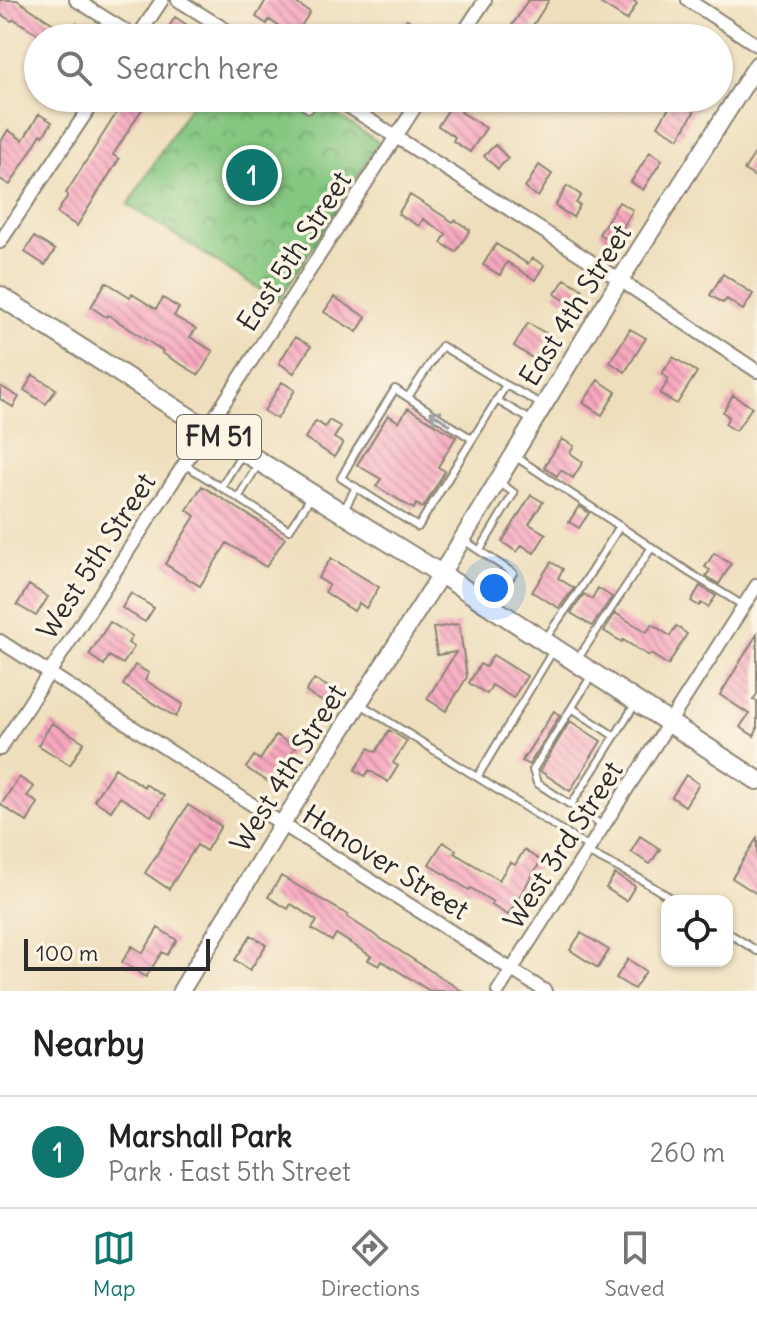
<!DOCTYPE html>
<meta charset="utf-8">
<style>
body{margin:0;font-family:Delius,sans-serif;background:#f6f6f6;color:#222}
.controls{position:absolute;right:24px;bottom:24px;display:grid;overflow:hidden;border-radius:16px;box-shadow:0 2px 6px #0004}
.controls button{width:72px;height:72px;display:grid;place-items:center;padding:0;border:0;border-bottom:2px solid #e0e0e0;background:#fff;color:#222;font:40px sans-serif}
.scale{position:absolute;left:24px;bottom:20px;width:186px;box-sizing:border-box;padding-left:8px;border:4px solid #2b2b2b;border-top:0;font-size:22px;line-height:28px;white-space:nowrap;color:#2b2b2b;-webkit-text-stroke:6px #fcf5e5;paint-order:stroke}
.you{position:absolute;left:494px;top:588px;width:28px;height:28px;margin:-20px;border:6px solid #fff;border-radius:50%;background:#1a73e8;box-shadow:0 0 0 12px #1a73e833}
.badge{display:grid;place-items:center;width:52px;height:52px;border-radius:50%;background:#0f766e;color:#fff;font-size:26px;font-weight:700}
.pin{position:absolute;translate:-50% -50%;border:4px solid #fff;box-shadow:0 2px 8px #0006}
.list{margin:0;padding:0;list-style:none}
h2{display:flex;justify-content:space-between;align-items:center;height:104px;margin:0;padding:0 32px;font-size:34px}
h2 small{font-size:26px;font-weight:400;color:#767676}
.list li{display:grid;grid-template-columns:52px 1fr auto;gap:24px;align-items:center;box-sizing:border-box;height:112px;padding:0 32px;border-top:2px solid #e0e0e0}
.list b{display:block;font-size:30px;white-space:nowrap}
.list p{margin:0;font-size:26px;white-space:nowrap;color:#767676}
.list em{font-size:26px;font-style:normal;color:#767676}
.icon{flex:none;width:44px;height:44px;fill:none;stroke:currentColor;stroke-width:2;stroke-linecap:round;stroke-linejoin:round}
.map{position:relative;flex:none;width:757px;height:991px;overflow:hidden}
.search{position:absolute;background:#fff;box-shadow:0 2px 6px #0004;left:24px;right:24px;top:24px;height:88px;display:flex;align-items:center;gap:20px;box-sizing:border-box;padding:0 28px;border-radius:44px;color:#767676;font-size:30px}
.sheet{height:216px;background:#fff}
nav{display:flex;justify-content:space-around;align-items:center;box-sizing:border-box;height:112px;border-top:2px solid #e0e0e0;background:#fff;font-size:22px;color:#767676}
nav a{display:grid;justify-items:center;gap:4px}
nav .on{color:#0f766e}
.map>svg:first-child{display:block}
</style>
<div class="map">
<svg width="757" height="991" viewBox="0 0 757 991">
<defs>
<pattern id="park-crowns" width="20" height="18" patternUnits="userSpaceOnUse" patternTransform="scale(2)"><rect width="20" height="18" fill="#84c780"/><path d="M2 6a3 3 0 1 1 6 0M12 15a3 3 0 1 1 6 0" fill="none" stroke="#6ca269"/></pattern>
<pattern id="building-back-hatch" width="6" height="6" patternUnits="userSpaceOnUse" patternTransform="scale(2)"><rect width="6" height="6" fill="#f7a7bf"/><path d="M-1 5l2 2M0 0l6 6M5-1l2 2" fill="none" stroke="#c8889b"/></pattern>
</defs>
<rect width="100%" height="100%" fill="#fcf5e5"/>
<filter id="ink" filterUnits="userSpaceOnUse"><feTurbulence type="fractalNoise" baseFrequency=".0125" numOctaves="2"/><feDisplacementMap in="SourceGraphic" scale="16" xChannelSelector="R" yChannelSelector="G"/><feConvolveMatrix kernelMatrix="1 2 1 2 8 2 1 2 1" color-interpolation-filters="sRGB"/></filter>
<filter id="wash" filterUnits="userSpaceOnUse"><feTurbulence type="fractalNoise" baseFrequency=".006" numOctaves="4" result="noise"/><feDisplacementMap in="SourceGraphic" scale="32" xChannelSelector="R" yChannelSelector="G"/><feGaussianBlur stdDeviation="1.8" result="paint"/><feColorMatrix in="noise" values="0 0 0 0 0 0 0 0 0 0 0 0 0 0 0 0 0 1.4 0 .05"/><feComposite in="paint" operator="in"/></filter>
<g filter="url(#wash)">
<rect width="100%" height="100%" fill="#eedebc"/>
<path fill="url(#park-crowns)" stroke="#587956" stroke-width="2" d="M195,98H311L377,141V146L278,301L128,205Z"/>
<g id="blocks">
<path fill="url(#building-back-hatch)" d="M0,0H17L61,29L56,38H44L14,19L12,21L0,14Z
M266,0H291L310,12L295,36L269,20L267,24L256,17Z
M528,0H549L525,38H517L508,32Z
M595,0H632L637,3L627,20Z
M175,17L187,25L179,38H162Z
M407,19L423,29L417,38H396Z
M76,23L100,38H76L69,34Z
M126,98H149L113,155L119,159L77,226L57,213L68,195L66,193Z
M675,98H702L679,138L658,126Z
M455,99L465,106L461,112L486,128L470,152L453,141L455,137L438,126Z
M39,114L52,122L43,136L41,134L10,185L0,179V143L8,130L23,140Z
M495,145L508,158L498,169L484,156Z
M757,150V178L744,170Z
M650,152L662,160L643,190L631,182Z
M539,165L552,174L538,197L525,188Z
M567,186L581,195L576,203L580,205L573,217L555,206Z
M410,195L453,222L455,220L470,230L456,252L441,243L446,234L423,219L419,226L398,214Z
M619,202L633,210L614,243L599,234Z
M34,237L55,250L45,265L25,252Z
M496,244L528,264L532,258L544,265L535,280L507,262L500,275L483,265Z
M723,274L753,294L743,310L727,299L723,303L710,295Z
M565,279L582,289L572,305L555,294Z
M106,282L130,297L132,294L156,309L163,298L179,308L174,316L196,329L190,337L213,351L199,375L162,353L163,351L108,315L106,317L91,307Z
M334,297L366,317L357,332L324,312Z
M528,323L549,335L534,359L514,346Z
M630,329L646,338L625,372L610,362Z
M295,337L311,346L294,373L279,363Z
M673,357L697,372L677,404L660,394L669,379L662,374Z
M33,375L56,389L46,404L24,390Z
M598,380L616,392L602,415L583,403Z
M282,382L295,390L277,419L264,411Z
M0,386L19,397L13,407L0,399Z
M733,395L752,407L736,431L725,424L729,417L723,412Z
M408,408L456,437L438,467L445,471L423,508L416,504L414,509L376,486L381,479L357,465L388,415L399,422Z
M329,420L341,427L334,438L343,443L334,457L305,438L316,421L325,427Z
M562,439L574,446L570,453L583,462L573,478L561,470L557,476L544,467Z
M202,486L285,538L266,567L227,543L200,586L165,564L195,516L187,510Z
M531,495L543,502L529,524L546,534L534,553L522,545L517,552L502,542Z
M579,506L589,513L579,528L569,522Z
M714,553L731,564L719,584L706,576L710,570L705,567Z
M331,558L379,587L366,608L359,603L354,611L325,592L329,585L318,578Z
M551,562L563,569L558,578L574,588L559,608L532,592Z
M29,585L48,597L36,616L17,605Z
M700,586L716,596L708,607L701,603L699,606L691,601Z
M598,588L612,597L592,626L571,613L584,594L592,599Z
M131,593L154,608L145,622L122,608Z
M615,613L647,632L652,624L670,636L676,626L687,634L668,665L651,654L649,656L623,640L622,642L604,631Z
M110,622L132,636L128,643L134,647L123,664L109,656L104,665L89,655Z
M459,624L467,677L446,711L427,699L456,652L437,655L433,628Z
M757,634V694L753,700L757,701V730L754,736L740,727L749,714L720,695Z
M493,655L527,676L513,698L492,685L487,694L469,683L480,664L486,667Z
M135,665L149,673L145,680L183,704L176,717L123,685Z
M314,679L332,689L325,703L306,692Z
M554,711L560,715L529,765L522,761Z
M570,721L601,741L570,791L540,771Z
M52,723L84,742L70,765L38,745Z
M389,730L407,741L393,763L398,766L388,782L369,770L365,776L355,770L369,748L376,752Z
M276,735L295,747L272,784L246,768L254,756L260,760Z
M115,768L144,787L145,784L164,796L151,816L120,797L111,811L94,800Z
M686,775L699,784L685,806L672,797Z
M19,777L34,787L27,796L38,803L27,822L1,805Z
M188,805L221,826L206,851L197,845L169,889L145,873Z
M640,836L660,849L650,864L631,852Z
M757,838V894L732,878Z
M443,842L456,850L454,853L499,880L510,862L515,865L524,850L541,861L508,915L491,905L493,902L471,888L469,890L429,864Z
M615,874L635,886L626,901L606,888Z
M281,876L348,915L347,917L462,991H430L382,961L379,966L368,960L371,956L336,934L332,941L312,929L317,921L291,904L288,909L268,897Z
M158,928L177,940L167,955L162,952L146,977L122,962L132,946L143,953Z
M581,933L609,950L598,968L570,950Z
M251,935L266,945L250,970L235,960Z
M628,959L646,971L634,989L616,978Z"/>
</g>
</g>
<g filter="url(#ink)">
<use href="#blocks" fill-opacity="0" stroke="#8c8474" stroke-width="2"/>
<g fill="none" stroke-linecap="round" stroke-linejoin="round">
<defs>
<path id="lane" d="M292,98L309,109L316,98
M506,385L541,404
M408,397L442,346L506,385L418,527L341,478L356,451L395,389L472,439
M496,400L531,420
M516,457L690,573L744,606
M184,464L289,530L312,496
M221,487L241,455
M238,498L259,463
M344,510L356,487
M465,541L513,573L494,603
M480,550L514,493L500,483
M545,639L579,591L620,526
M577,660L652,547
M592,675L533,770L537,783L603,826
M359,703L590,848
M572,708L614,736
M478,776L554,649
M571,805L636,703
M587,852L640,879L676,901
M727,932L757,951"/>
<path id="street" d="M76,0L137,38L162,0
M178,0L239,38
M688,0L757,45
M460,38L485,0
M335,98L620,280L757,371
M0,242L96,98
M0,641L282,824L545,991
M0,749L421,98
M498,991L757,585"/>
<path id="secondary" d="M181,991L282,824L441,574L620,280L757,65"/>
<path id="primary" d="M0,296L207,429L441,574L757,780"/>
</defs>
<use href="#lane" stroke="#8c8474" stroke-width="10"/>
<use href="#street" stroke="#8c8474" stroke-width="16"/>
<use href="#secondary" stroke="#8c8474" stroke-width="20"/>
<use href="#primary" stroke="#8c8474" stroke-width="22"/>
<use href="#lane" stroke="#fff" stroke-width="6"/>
<use href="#street" stroke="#fff" stroke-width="12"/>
<use href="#secondary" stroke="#fff" stroke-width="16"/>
<use href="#primary" stroke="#fff" stroke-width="18"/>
</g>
<defs><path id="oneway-shaft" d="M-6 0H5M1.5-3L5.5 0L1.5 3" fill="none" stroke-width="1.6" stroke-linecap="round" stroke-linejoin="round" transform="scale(2)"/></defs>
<use stroke="#a0a0a0" href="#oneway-shaft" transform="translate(440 418) rotate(-147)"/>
</g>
<g text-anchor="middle" stroke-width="7" stroke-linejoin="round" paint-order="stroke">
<rect fill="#fcf5e5" stroke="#6a6863" stroke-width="2" x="177" y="415" width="84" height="44" rx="6"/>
<g font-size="26" font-weight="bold" fill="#2b2b2b">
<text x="219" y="446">FM 51</text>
</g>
<g font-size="28" fill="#2b2b2b" stroke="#fcf5e5">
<text transform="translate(294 251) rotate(-57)" y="10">East 5th Street</text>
<text transform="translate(575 305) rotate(-58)" y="10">East 4th Street</text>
<text transform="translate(96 556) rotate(-57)" y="10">West 5th Street</text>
<text transform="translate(288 768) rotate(-58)" y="10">West 4th Street</text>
<text transform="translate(563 845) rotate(-57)" y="10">West 3rd Street</text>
<text transform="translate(386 862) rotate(32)" y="10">Hanover Street</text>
</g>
</g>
</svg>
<div class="controls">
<button><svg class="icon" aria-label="locate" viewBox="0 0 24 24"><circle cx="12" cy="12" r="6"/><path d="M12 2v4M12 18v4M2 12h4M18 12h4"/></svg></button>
</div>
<div class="scale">100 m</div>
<div class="you"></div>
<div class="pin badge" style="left:252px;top:175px">1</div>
<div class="search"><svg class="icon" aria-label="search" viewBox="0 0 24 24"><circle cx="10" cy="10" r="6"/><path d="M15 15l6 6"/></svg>Search here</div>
</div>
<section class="sheet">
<h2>Nearby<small></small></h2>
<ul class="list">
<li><span class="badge">1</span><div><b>Marshall Park</b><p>Park · East 5th Street</p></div><em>260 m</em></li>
</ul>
</section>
<nav>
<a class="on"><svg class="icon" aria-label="map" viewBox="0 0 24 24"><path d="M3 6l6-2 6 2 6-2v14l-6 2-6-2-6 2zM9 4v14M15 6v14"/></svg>Map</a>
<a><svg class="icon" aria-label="directions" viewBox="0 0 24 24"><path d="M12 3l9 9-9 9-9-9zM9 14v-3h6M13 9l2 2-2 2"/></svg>Directions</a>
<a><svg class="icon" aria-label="saved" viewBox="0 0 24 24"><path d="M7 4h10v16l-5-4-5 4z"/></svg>Saved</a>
</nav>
